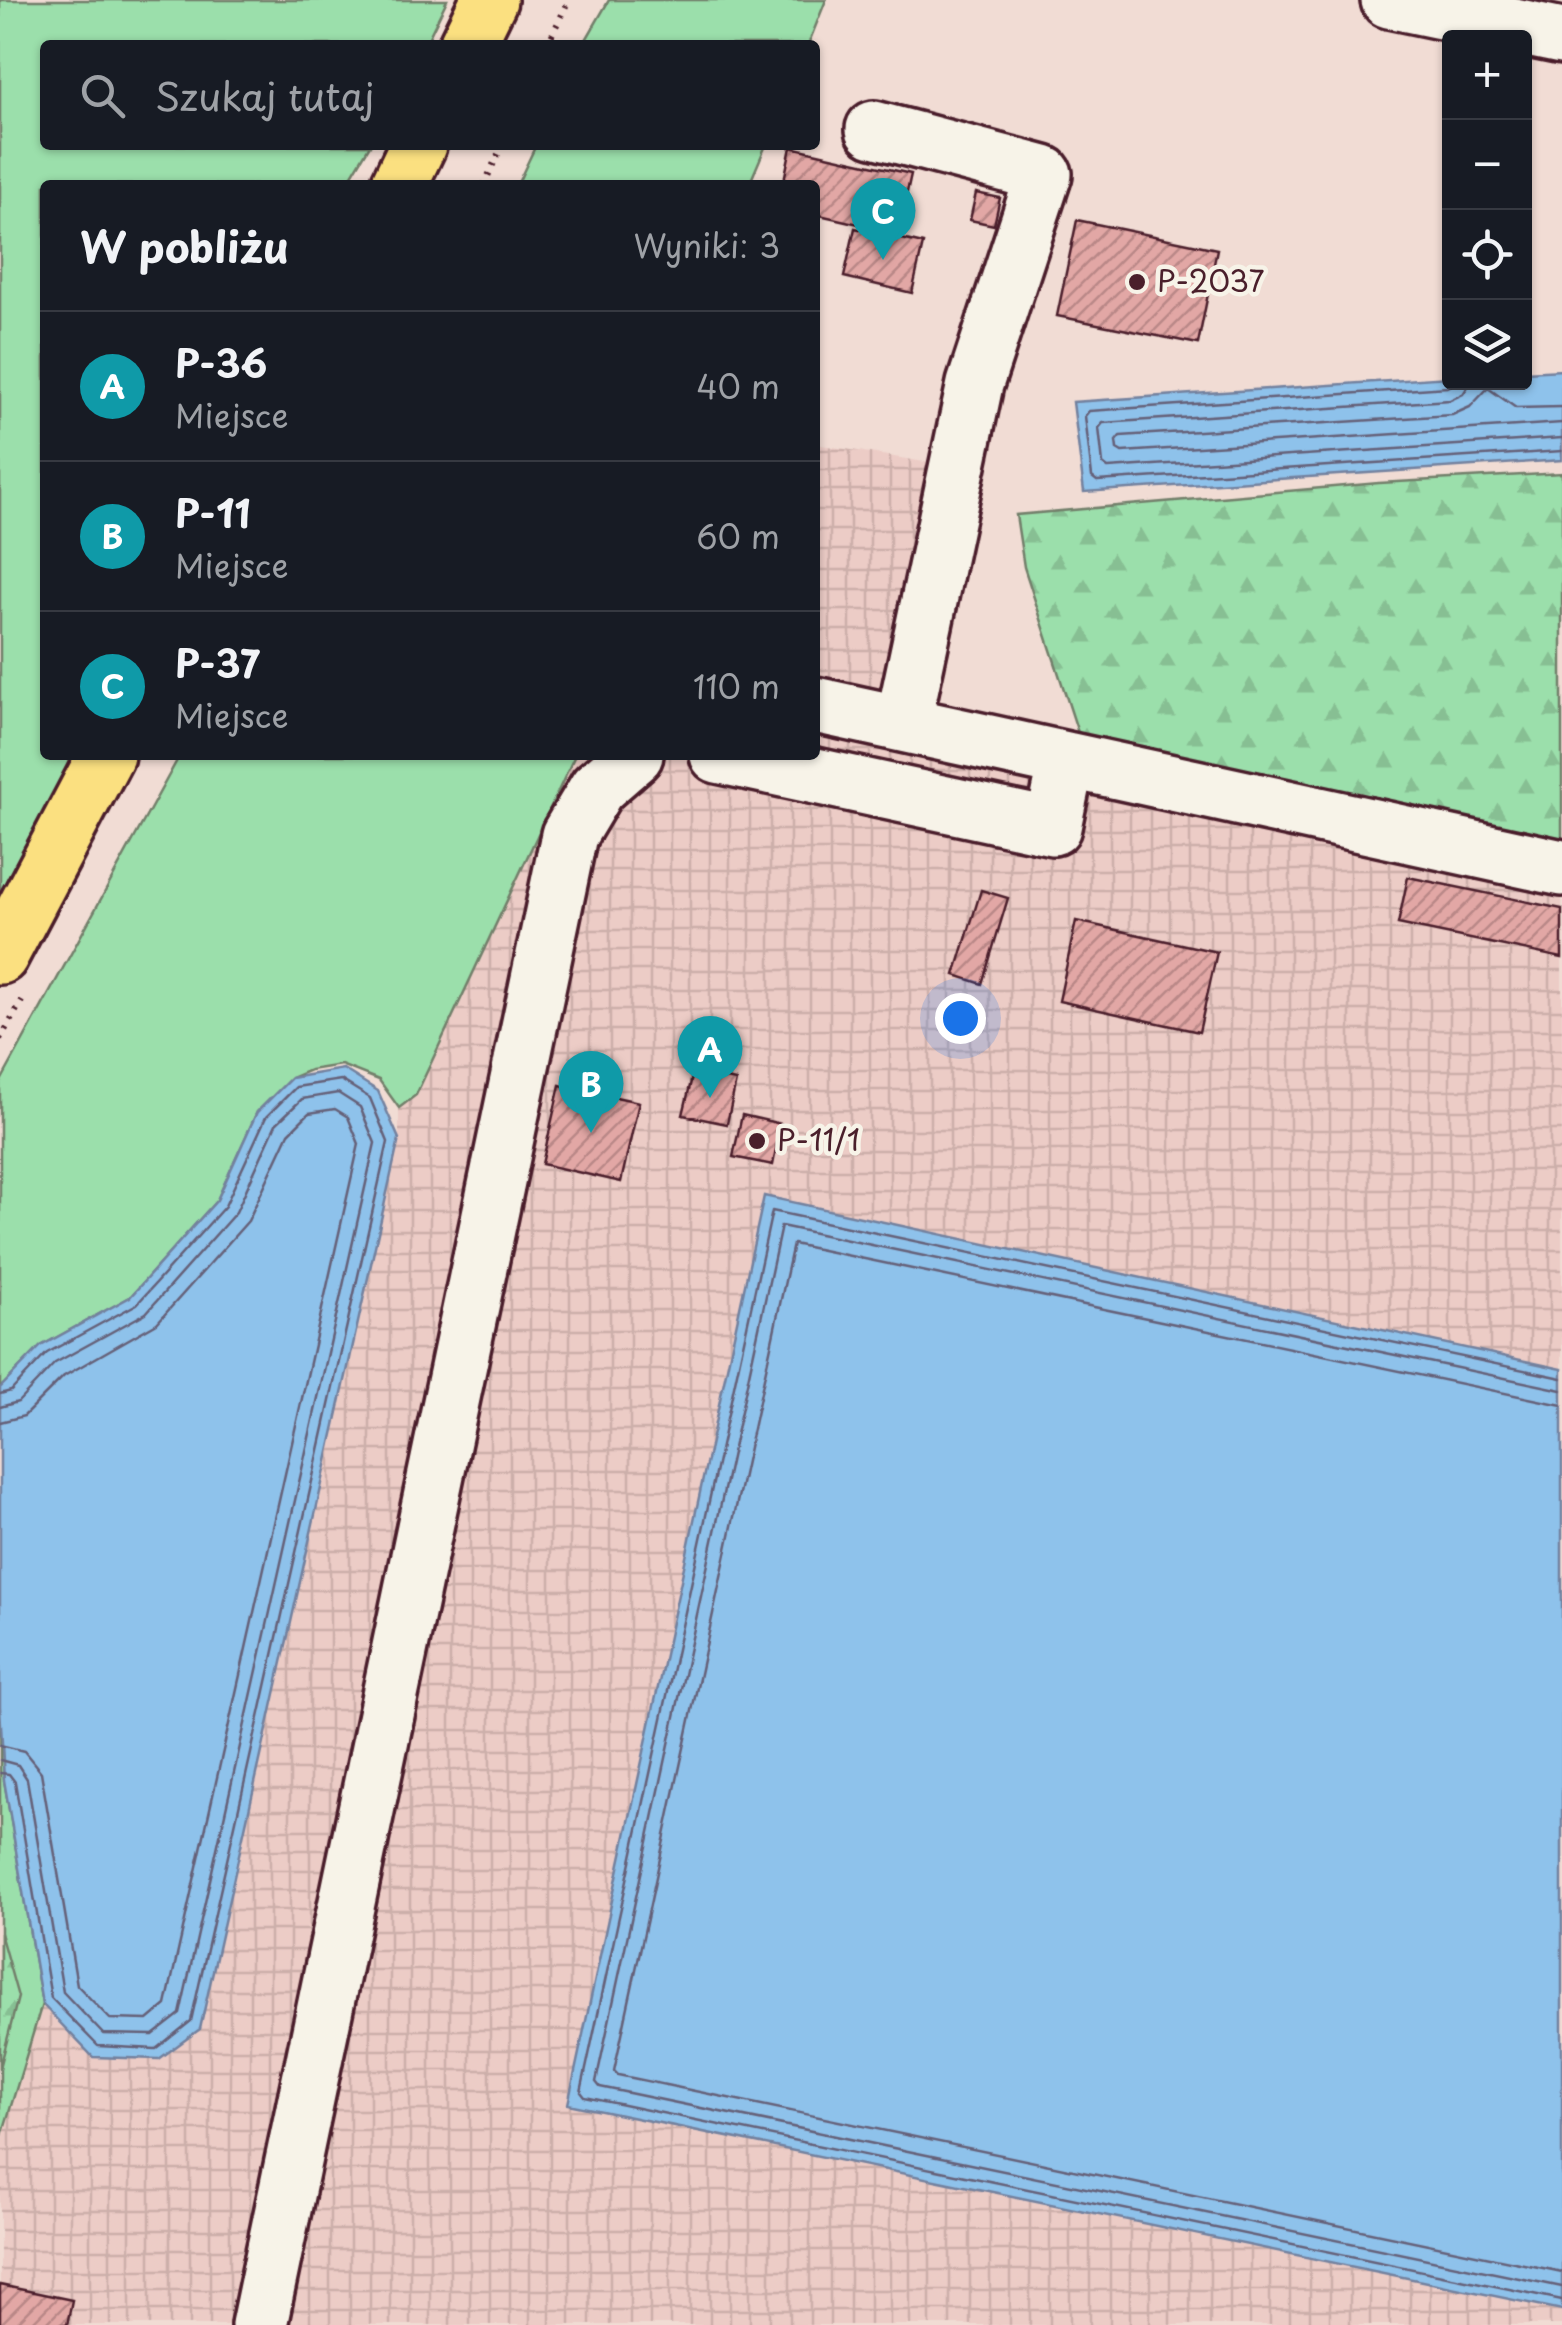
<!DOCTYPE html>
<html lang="pl">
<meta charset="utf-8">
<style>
body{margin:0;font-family:"Playpen Sans",sans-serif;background:#242831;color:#f1f3f6}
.controls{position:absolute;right:30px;top:30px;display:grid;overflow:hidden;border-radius:10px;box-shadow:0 2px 8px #0004}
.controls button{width:90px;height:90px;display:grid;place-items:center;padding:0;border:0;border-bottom:2px solid #363941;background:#171b24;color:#f1f3f6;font:50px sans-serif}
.you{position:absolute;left:960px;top:1018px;width:35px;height:35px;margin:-25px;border:8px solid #fff;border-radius:50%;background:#1a73e8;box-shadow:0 0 0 15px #1a73e833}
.badge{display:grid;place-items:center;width:65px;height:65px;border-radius:50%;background:#7c3aed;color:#fff;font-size:32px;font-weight:700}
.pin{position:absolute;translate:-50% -82px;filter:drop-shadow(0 2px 5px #0008)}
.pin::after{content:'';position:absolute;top:52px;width:35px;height:30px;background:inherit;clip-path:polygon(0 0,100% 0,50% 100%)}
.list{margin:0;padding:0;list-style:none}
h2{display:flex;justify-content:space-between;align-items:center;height:130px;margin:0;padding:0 40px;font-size:42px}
h2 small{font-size:32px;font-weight:400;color:#9ea1a6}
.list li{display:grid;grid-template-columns:65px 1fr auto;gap:30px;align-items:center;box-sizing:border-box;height:150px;padding:0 40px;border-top:2px solid #363941}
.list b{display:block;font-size:38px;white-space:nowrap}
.list p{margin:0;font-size:32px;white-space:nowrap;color:#9ea1a6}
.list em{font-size:32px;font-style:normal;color:#9ea1a6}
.icon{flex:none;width:55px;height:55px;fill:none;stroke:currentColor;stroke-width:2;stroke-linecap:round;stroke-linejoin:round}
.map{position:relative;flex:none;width:1562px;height:2325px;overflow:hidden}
.search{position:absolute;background:#171b24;box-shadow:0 2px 8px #0004;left:40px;top:40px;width:780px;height:110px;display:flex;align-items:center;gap:25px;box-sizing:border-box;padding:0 35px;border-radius:10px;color:#9ea1a6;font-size:38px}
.panel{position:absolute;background:#171b24;box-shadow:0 2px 8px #0004;left:40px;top:180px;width:780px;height:580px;border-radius:10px}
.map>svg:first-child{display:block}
</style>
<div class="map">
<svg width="1562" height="2325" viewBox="0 0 1562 2325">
<defs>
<pattern id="industrial-grid" width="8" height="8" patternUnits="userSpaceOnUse" patternTransform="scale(2.5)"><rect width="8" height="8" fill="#ecccc6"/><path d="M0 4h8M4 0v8" fill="none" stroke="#ccafaa"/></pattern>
<pattern id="forest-firs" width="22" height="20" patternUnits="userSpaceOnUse" patternTransform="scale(2.5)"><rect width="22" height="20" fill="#9bdfab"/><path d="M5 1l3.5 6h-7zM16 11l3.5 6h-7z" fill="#87bf93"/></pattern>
<pattern id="building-hatch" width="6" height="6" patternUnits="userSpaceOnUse" patternTransform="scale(2.5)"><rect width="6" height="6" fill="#e2a7a5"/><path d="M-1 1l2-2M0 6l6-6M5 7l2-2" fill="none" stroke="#b98787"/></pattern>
</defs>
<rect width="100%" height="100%" fill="#f1dcd4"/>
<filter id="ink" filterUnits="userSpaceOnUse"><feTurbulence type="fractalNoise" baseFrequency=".01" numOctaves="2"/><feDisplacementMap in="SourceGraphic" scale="20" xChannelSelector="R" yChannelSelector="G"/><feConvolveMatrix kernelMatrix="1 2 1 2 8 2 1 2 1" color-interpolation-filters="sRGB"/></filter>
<g filter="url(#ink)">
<path fill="url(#industrial-grid)" d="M815,444L986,472L939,706L1562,847V1369L764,1197L569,2104L1562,2310V2325H0V2142L42,2004L94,2057L200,2029L399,1139V1108L416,1095L575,755H815Z"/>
<path fill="#9bdfab" stroke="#727f6b" stroke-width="2.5" d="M0,0H447L425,45H45V145H370L346,185H45V755H75L0,897Z
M609,0H826L808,45H583Z
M536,145H766L749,185H517Z
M180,755H575L416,1095L399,1108L379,1080L341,1065L310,1070L291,1078L257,1112L217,1200L130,1297L41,1346L0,1388V1083Z
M0,1706L4,1780L42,2004L0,2142Z"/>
<path fill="url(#forest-firs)" stroke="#727f6b" stroke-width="2.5" d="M1562,473V847L1080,739L1024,567L1016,515L1379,483Z
M0,1933L18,1997L0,2068Z"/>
<path fill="#8ec2eb" stroke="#73819e" stroke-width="2.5" d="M1562,370V460L1084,492L1073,402L1449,377L1450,382H1524L1525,372Z
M343,1069L378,1091L399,1139L200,2029L159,2059L93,2057L42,2004L4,1780L0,1706V1388L41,1346L130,1297L217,1200L257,1112L291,1078Z
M764,1196L1562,1369V2310L568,2104Z"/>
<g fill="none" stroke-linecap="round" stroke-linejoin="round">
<path stroke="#656078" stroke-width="2.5" d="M1457,382L1448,387L1089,411L1085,416L1092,477L1097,481L1562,451
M1471,382L1463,394L1450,400L1103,423L1099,428L1103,464L1108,468L1562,438
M1562,407L1516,408L1488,388L1470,407L1452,415L1120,436L1116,441L1117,449L1122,452L1562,423
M1562,1378L772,1211L581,2092L585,2097L1562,2300
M1562,1390L781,1226L596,2082L600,2087L1562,2287
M0,1394L11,1391L47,1353L137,1304L225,1206L266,1117L296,1087L341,1080L370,1098L388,1142L191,2021L156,2049L98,2046L51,1998L15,1782L9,1774L0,1773
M1562,1405L793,1244L614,2071L618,2075L1562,2272
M0,1407L18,1402L55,1363L146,1313L236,1212L276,1124L302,1099L338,1093L360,1107L375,1143L180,2014L153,2035L103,2034L63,1992L27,1779L18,1765L0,1760
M0,1422L24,1416L64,1376L157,1323L248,1221L289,1133L309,1113L335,1109L348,1117L359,1144L166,2005L148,2020L110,2019L77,1985L41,1772L24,1751L0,1745"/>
</g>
<path fill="url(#building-hatch)" stroke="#4a1f2b" stroke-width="2.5" d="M791,147L911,174L898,233L815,214V185H783Z
M976,193L1000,198L994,225L970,220Z
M1077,220L1217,249L1198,344L1057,316Z
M855,228L923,244L912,293L844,277Z
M1408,877L1562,909V958L1398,924Z
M981,890L1008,898L982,984L955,975Z
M1076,921L1217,952L1199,1032L1059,1001Z
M693,1073L736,1081L727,1124L683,1115Z
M560,1085L639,1102L621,1182L542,1164Z
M742,1115L781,1124L773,1165L733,1157Z
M0,2285L72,2300L67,2325H0Z"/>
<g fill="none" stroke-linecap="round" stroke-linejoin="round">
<defs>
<path id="minor" d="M1389,0L1562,36
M874,129L1044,174L975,384L903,724
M718,755L1053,827L1067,760L815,705
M1067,760L1562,868
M259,2325L569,835L597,788L635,755"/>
<path id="major" d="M467,45L489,0
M399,185L418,145
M0,956L106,755"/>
</defs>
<use href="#minor" stroke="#4a1f2b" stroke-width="62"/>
<use href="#major" stroke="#4a1f2b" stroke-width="62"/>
<path stroke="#4a1f2b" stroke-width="6" stroke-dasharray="2.5 8" stroke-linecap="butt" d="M547,45L569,0
M484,185L502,145
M0,1039L22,1001"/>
<use href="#minor" stroke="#f7f3e8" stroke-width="55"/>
<use href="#major" stroke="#fbe080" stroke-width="55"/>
</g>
</g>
<g fill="#4a1f2b" stroke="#f7f3e8" stroke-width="4">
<circle cx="1137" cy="282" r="10"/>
<circle cx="757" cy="1141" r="10"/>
</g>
<g text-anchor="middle" stroke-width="9" stroke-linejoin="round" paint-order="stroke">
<g font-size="30" fill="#4a1f2b" stroke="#f7f3e8" text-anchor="start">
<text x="1157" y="292">P-2037</text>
<text x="777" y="1151">P-11/1</text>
</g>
</g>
</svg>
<div class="controls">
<button>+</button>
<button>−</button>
<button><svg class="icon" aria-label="locate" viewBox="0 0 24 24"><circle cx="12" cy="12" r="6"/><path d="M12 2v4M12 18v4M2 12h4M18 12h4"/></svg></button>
<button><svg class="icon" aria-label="layers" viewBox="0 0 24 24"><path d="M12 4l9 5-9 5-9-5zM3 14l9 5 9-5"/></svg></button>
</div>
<div class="you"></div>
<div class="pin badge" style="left:710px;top:1098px;background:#0f9aa8">A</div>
<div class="pin badge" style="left:591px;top:1133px;background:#0f9aa8">B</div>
<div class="pin badge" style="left:883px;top:260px;background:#0f9aa8">C</div>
<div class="search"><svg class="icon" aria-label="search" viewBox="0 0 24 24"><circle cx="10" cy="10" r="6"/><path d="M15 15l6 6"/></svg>Szukaj tutaj</div>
<section class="panel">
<h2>W pobliżu<small>Wyniki: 3</small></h2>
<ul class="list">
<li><span class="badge" style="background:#0f9aa8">A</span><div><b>P-36</b><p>Miejsce</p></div><em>40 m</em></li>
<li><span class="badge" style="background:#0f9aa8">B</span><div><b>P-11</b><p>Miejsce</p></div><em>60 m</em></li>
<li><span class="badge" style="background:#0f9aa8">C</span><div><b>P-37</b><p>Miejsce</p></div><em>110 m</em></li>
</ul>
</section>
</div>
